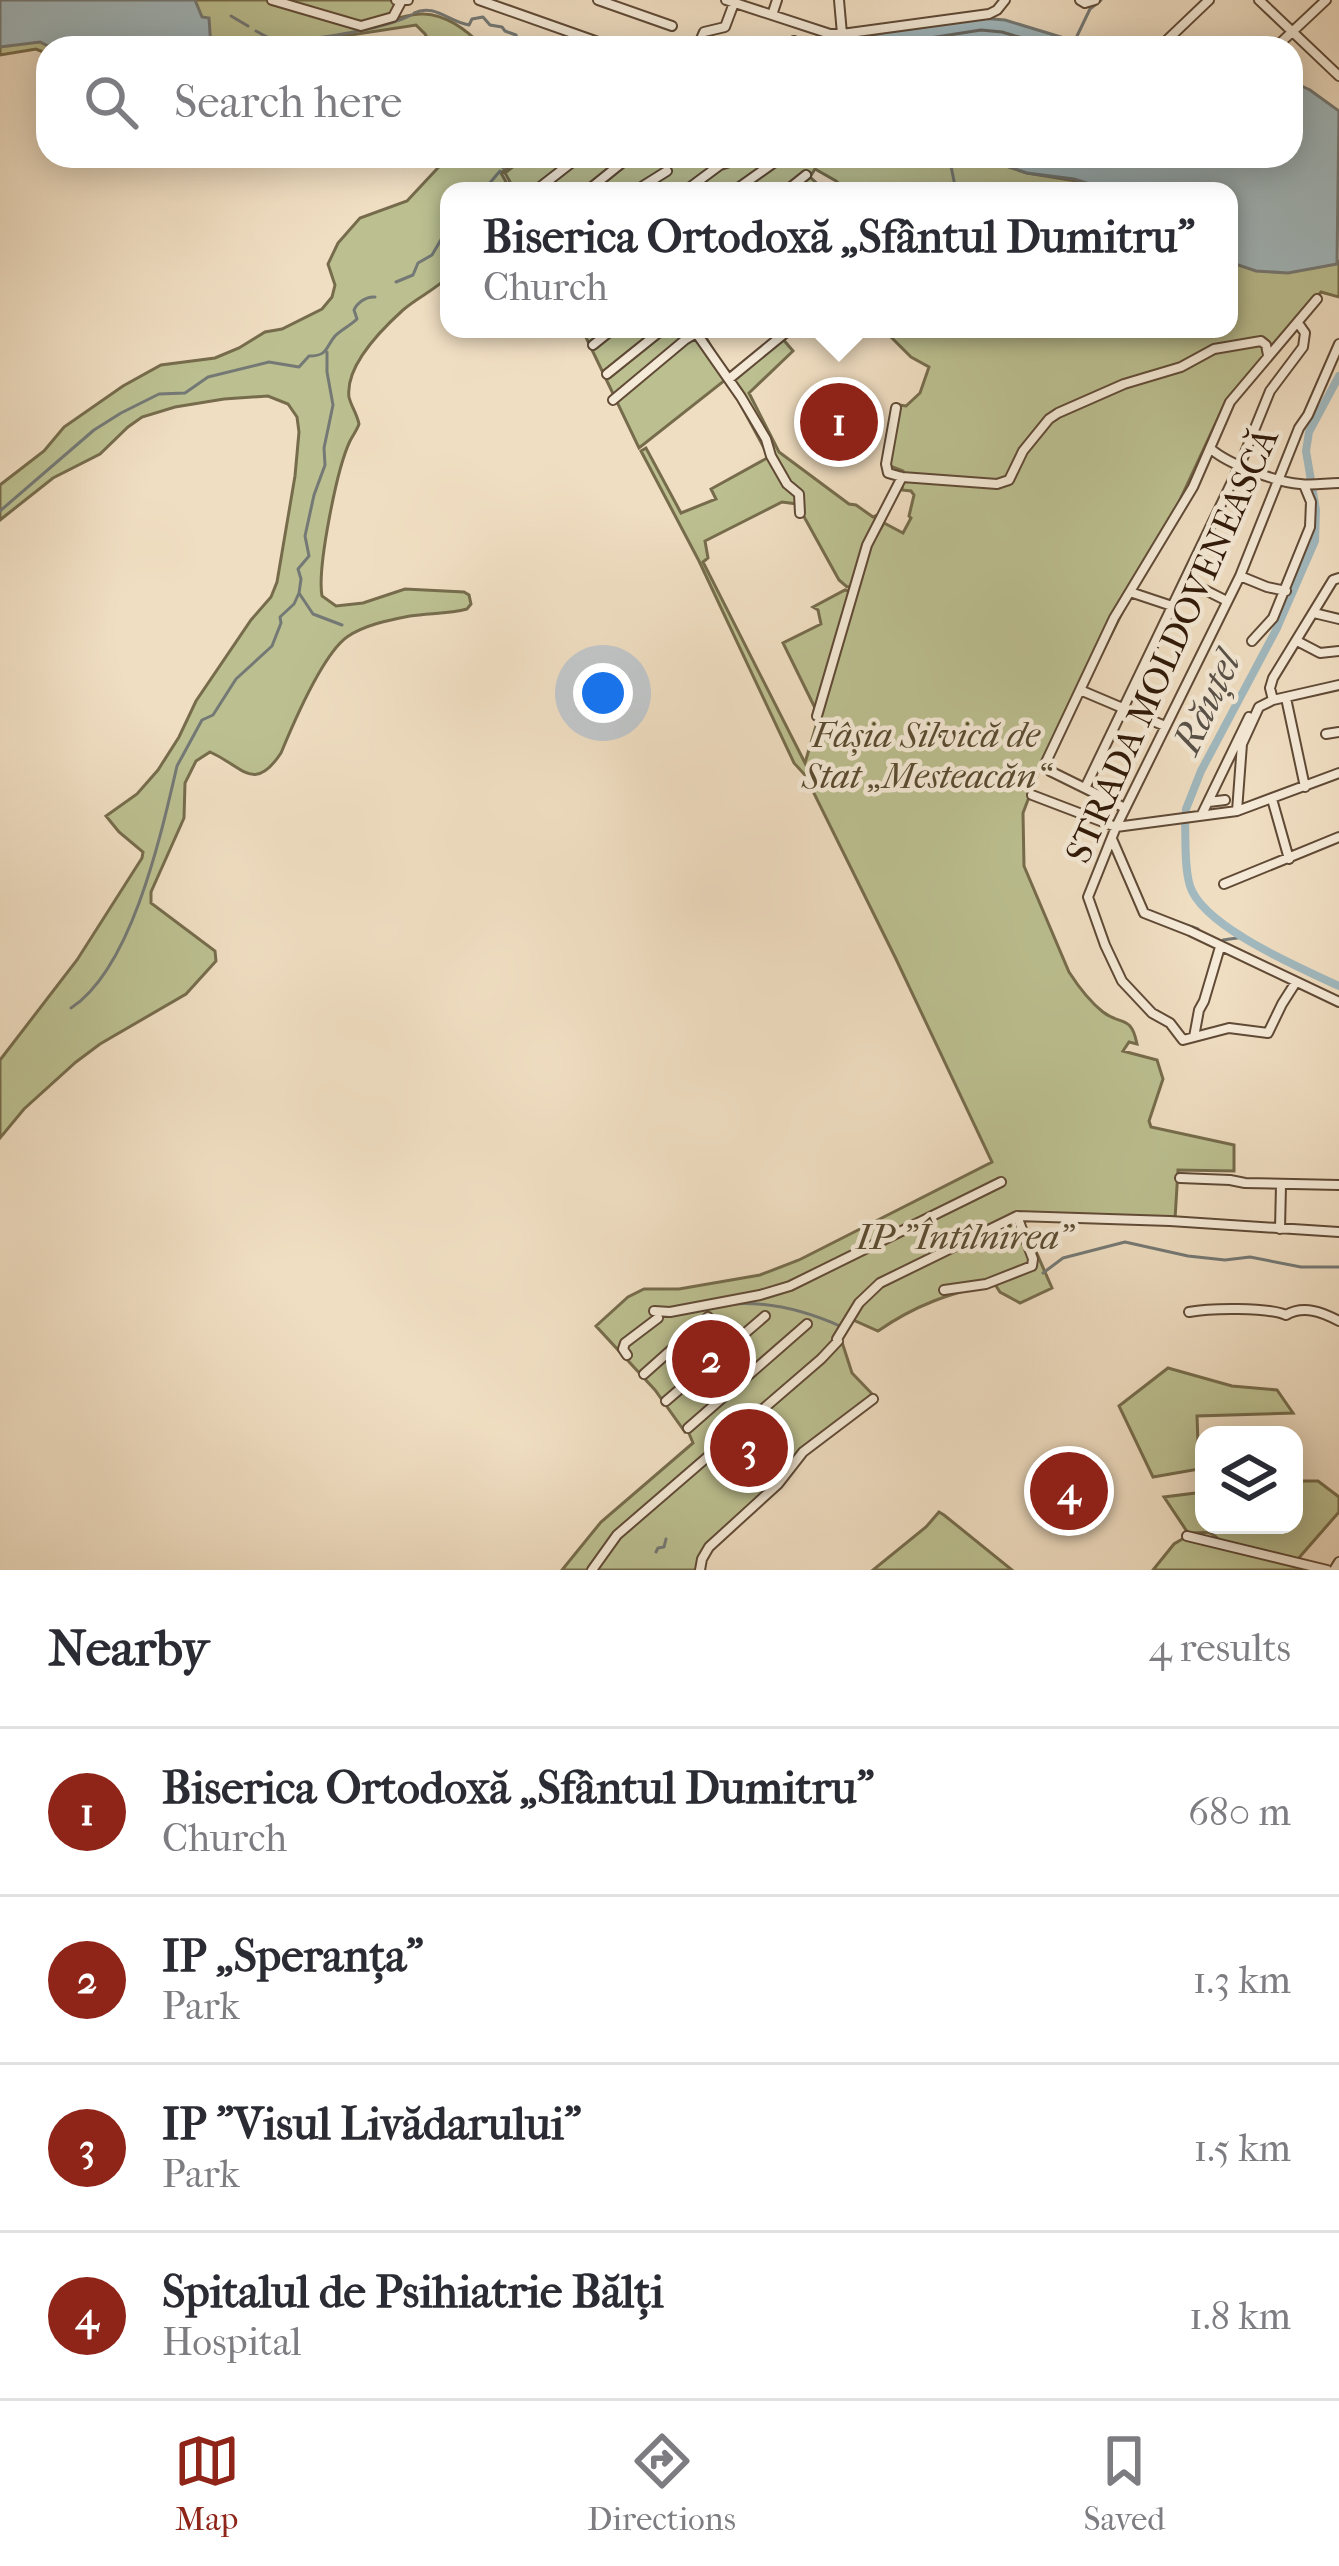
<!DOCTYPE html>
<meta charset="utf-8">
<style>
body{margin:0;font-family:"IM FELL French Canon",serif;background:#f7f7f7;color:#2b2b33}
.controls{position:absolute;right:36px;bottom:36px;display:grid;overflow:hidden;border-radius:24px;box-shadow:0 6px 30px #0003}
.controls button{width:108px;height:108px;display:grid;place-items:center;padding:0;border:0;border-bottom:3px solid #e1e1e2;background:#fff;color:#2b2b33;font:60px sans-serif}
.you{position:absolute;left:603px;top:693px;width:42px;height:42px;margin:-30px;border:9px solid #fff;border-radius:50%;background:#1a73e8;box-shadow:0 0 0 18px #1a73e833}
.badge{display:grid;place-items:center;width:78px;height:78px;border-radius:50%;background:#8f2418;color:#fff;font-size:39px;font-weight:700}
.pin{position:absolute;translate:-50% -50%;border:6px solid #fff;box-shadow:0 3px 12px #0006}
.popup{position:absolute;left:440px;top:182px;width:798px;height:156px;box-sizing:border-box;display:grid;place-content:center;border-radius:24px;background:#fff;filter:drop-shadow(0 3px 9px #0005);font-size:39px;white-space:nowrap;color:#7c7c81}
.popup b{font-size:45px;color:#2b2b33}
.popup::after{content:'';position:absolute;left:50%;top:100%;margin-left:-24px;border:24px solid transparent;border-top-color:#fff}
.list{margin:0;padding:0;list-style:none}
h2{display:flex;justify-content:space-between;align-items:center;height:156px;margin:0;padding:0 48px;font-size:51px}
h2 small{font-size:39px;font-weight:400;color:#7c7c81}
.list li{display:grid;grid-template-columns:78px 1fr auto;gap:36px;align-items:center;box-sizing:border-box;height:168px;padding:0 48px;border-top:3px solid #e1e1e2}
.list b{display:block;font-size:45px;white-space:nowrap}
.list p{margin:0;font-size:39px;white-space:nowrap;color:#7c7c81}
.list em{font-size:39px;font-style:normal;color:#7c7c81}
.icon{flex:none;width:66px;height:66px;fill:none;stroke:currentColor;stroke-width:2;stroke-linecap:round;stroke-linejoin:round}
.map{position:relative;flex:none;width:1339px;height:1570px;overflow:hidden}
.search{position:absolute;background:#fff;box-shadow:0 6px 30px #0003;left:36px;right:36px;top:36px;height:132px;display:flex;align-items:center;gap:30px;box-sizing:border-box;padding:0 42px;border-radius:36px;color:#7c7c81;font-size:45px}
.sheet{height:828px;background:#fff}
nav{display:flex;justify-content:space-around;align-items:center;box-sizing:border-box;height:168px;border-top:3px solid #e1e1e2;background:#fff;font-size:33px;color:#7c7c81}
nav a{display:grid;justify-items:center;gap:6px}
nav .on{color:#8f2418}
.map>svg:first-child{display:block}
</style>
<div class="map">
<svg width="1339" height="1570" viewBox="0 0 1339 1570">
<rect width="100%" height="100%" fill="#f0dec2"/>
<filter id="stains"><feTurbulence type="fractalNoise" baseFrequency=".00167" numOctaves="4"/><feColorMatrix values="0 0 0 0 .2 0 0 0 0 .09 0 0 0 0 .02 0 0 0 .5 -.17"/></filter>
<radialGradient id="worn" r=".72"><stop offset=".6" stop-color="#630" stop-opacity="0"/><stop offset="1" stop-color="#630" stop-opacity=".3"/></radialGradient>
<path fill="#bcc091" stroke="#766c4c" stroke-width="3" d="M0,0H405V4H402L394,19C403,17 415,13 424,14C447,15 469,32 484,48H433L425,34L416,25L266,48H48V54L36,49L0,55Z
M449,156H523L501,173L511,191H449V276C435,290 418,297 403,310C382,329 345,365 349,397C351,406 357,414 359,424C357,430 353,435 350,441C337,468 317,568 322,596L336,606L363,603L405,589L464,592L469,595L471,604L467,609C448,614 429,613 410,616C389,620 364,625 347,637C322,655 293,724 281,753C254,794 242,766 210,752L196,761L185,783L184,818L151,892V903L215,951L216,961L186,994L100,1044L76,1062L24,1109L0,1138V1060L77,960L142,858L143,852L119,832L106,816L137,794L158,770L179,737L196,701L251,620L271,597L277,582L295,476L299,432L297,417L288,404L268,396L224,399L175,407L142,417L128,427L100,454L53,478L0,520V485L44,451L64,427L123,386L161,365L215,358L239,348L265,332L282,329L322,309L332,297L335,285L328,264L338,243L360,218L407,201Z
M527,156H976L1027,173L1089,183L1088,188L1095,191H847L836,181L815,169L810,177L825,191H515L505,173Z
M1339,261V297L1321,292L1268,356L1263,342L1231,345L1206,356L1232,348L1261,345L1266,354L1226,401L1166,530L1149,559L1084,689L1045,755L1023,813L1024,866L1069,972C1078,986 1089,1001 1103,1012C1121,1026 1131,1014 1137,1044L1129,1042L1123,1051L1157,1060L1163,1079L1149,1121L1151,1127L1234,1145V1171L1178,1170L1175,1219L1020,1215L1052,1288L1020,1303L1000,1292L994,1283C949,1294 917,1304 878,1331L853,1320L841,1339L852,1373L877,1399L804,1453L708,1549L702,1570H562L601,1522L693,1443L688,1431L685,1432L655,1390L596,1326L628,1297L644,1289H679L760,1275L799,1260L992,1162L896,959L805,775L794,763L699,561L641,451L646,448L681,513L716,499L711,489L769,457L729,383L782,338L793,351L749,393L779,452L849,504L856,505L873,517L880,514L852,586L847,587L839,580L797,504L782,502L705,541L708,558L703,562L805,763L869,548L884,523L903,533L911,518L909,516L914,495L911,491L902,490L903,471L890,466L889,463L899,405L906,406L920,393L929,367L911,357L883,329H1229V262Z
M582,329H701L729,377L639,448Z
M845,590L851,592L817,712L783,643L821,624L818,610L813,607Z
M1168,1368L1232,1386L1277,1390L1293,1413L1197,1416L1199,1469L1153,1477L1119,1406Z
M1294,1481H1318L1339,1497V1512L1297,1560L1219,1540C1210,1528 1199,1534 1188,1533L1164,1497L1204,1492V1525H1294Z
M939,1512L944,1515L1012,1570H873L926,1527Z
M1184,1538L1193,1539L1316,1570H1153L1174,1544Z"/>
<path fill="#a1b9bf" stroke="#747976" stroke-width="3" d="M0,0H195L202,17L209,18L211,48H52L40,42L0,47Z
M981,18L1005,20L1097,48H840C856,33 954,20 981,18Z
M1291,81L1310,90L1339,111L1337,264L1288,273L1256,271L1229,262V191H1111L1074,179L1027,173L976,156H1291Z"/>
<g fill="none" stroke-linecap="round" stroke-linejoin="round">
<path stroke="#686964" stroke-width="3" d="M866,48L981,30L1002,32L1056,48"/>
<path stroke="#747976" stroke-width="3" d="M414,13C434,3 449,22 469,25L472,19L483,17L490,25L502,27L505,31L516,35L521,48
M231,16L248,26
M256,31C264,35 266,38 274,39C304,43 385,29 411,15
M1077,36L1090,9L1101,0
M949,156L956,191
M503,168L516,156
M483,191L500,171
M396,282L413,275L418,263L432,255L449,226
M327,352V372L333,405L324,448L325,465L314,495L305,536L309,556L298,569L301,579L299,593L313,614L342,625
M0,511L94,430L121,413L159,394L185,393L208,377L269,362L299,367L309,356C328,356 325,348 335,336C341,330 351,325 357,319L354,310C357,303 366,296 375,297
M1169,919L1198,929
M1223,940L1244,937
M71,1008C132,968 161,835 177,766L202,720L213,715L236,679L272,646L281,623L280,617L294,604L299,593
M1043,1273L1063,1258L1125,1242L1188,1256L1225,1260L1250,1257L1301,1267H1339
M682,1314C698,1311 713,1306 729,1304C767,1301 807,1311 842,1327
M754,1470L770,1443
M656,1552L658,1548L664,1547L666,1539"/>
<path stroke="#a1b9bf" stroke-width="8" d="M1339,376L1309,432L1306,451L1316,510L1315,541L1277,628L1201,771L1186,809L1185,820C1186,841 1184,866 1190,886C1203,927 1301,968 1339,986"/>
<defs>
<path id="minor" d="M272,0L361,26L393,17L401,2
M396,0H408
M479,0L615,48
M598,0L672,26
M726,0L830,34H842L989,14L997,10L1005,0
M839,0L842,34
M1080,0L1085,3L1095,0
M1259,0L1339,76
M772,15L777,0
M1160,42H1165L1209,0
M697,48L704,32L725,27L734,3
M786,48L794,41
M1275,48L1326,0
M648,160L658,156
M535,191L580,156
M587,191L623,162
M635,191L667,171
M685,191L720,165L745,157L779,159
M734,191L779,159L793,156
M786,191L806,175
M697,334L741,397L766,439L771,456L787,484L799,494L800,513
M593,345L613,329
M607,374L663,329
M729,379L790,329
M613,400L686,339L703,329
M896,408L886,464L888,473L902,477L997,484L1009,480L1023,451L1049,419L1058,413L1124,384L1181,367L1214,349L1261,341L1266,345L1268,355
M1211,449C1228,464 1276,482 1300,484C1313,486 1326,483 1339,483
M1240,576L1267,587L1286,591
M1185,580L1227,601
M1130,592L1172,606
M1314,613L1339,619
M1252,641L1273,618L1310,527L1311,502L1304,485
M1297,641L1320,653L1339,651
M1080,690L1165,726
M1286,698L1305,787
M1273,700L1270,688L1273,678L1333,580L1339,578
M817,716L867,545L902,477
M1326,734L1339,732
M1085,788L1240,465L1270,391L1303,347L1305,333L1298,323
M1032,795L1116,827L1237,811L1339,773
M1272,799L1289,859
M1209,802L1225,800
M1125,808L1050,771L1046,762L1114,618L1193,487L1230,402L1317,299
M1237,811L1242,744L1259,707L1273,700L1339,685
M1202,814L1249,717
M1112,839L1144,913L1190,931L1339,1002
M1224,884L1339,837
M1296,982L1282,1004L1268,1033L1229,1028L1183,1040L1170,1023L1152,1013L1122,981L1105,945L1088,897L1116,827L1240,576L1299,428L1308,415L1339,344
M1194,1037L1199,1010L1204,1001L1220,947
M1180,1178L1230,1180L1245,1183L1339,1185
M1280,1229L1281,1185
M944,1290L986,1284L1032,1266L1033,1259L1017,1216
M654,1311L670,1312L760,1295L790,1286L1001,1182
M1189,1312C1210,1308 1267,1307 1286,1315C1304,1305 1322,1312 1339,1321
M837,1339L859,1303L880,1283L1017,1216L1170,1221L1339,1232
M627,1355L623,1349L625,1343L658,1318
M644,1374L708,1317
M666,1401L765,1316
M688,1428L807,1324
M1187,1536L1327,1570
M592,1570L617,1535L821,1359L838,1341
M700,1570L702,1559L709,1547L778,1484L803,1452L873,1399
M1334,1570L1339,1562"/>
</defs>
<use href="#minor" stroke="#604a36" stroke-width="12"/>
<use href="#minor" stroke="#f5ead7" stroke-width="8"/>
</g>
<g text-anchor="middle" stroke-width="9" stroke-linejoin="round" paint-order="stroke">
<g font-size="36" fill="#301908" stroke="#f5ead7">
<text transform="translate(1171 645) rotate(-66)" y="13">STRADA MOLDOVENEASCĂ</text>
</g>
<g font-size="36" font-style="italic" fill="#5a4b31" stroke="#f5ead7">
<text x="926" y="747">Fâșia Silvică de<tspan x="926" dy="41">Stat „Mesteacăn“</tspan></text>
<text x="964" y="1249">IP "Întîlnirea"</text>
</g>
<g font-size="39" font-style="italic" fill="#585148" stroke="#f5ead7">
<text transform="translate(1206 702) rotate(-65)" y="14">Răuțel</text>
</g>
</g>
<rect width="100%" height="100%" filter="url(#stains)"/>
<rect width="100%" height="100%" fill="url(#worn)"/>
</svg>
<div class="controls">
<button><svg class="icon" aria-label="layers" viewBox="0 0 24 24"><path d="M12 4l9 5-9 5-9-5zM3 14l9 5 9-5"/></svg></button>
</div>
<div class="you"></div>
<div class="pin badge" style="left:839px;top:422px">1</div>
<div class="popup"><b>Biserica Ortodoxă „Sfântul Dumitru”</b>Church</div>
<div class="pin badge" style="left:711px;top:1359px">2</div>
<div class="pin badge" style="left:749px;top:1448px">3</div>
<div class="pin badge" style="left:1069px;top:1491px">4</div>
<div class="search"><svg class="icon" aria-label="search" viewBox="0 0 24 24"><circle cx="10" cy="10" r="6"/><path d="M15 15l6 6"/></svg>Search here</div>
</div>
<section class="sheet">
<h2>Nearby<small>4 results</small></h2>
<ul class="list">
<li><span class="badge">1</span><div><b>Biserica Ortodoxă „Sfântul Dumitru”</b><p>Church</p></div><em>680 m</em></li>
<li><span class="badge">2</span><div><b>IP „Speranța”</b><p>Park</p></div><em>1.3 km</em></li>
<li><span class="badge">3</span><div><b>IP &quot;Visul Livădarului&quot;</b><p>Park</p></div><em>1.5 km</em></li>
<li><span class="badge">4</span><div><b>Spitalul de Psihiatrie Bălți</b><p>Hospital</p></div><em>1.8 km</em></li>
</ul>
</section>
<nav>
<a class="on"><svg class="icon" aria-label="map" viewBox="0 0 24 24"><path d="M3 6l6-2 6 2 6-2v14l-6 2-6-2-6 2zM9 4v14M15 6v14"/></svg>Map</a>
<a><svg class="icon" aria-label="directions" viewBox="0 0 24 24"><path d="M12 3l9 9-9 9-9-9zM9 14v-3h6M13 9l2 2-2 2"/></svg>Directions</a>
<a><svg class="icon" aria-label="saved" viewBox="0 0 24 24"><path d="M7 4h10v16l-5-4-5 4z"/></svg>Saved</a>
</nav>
